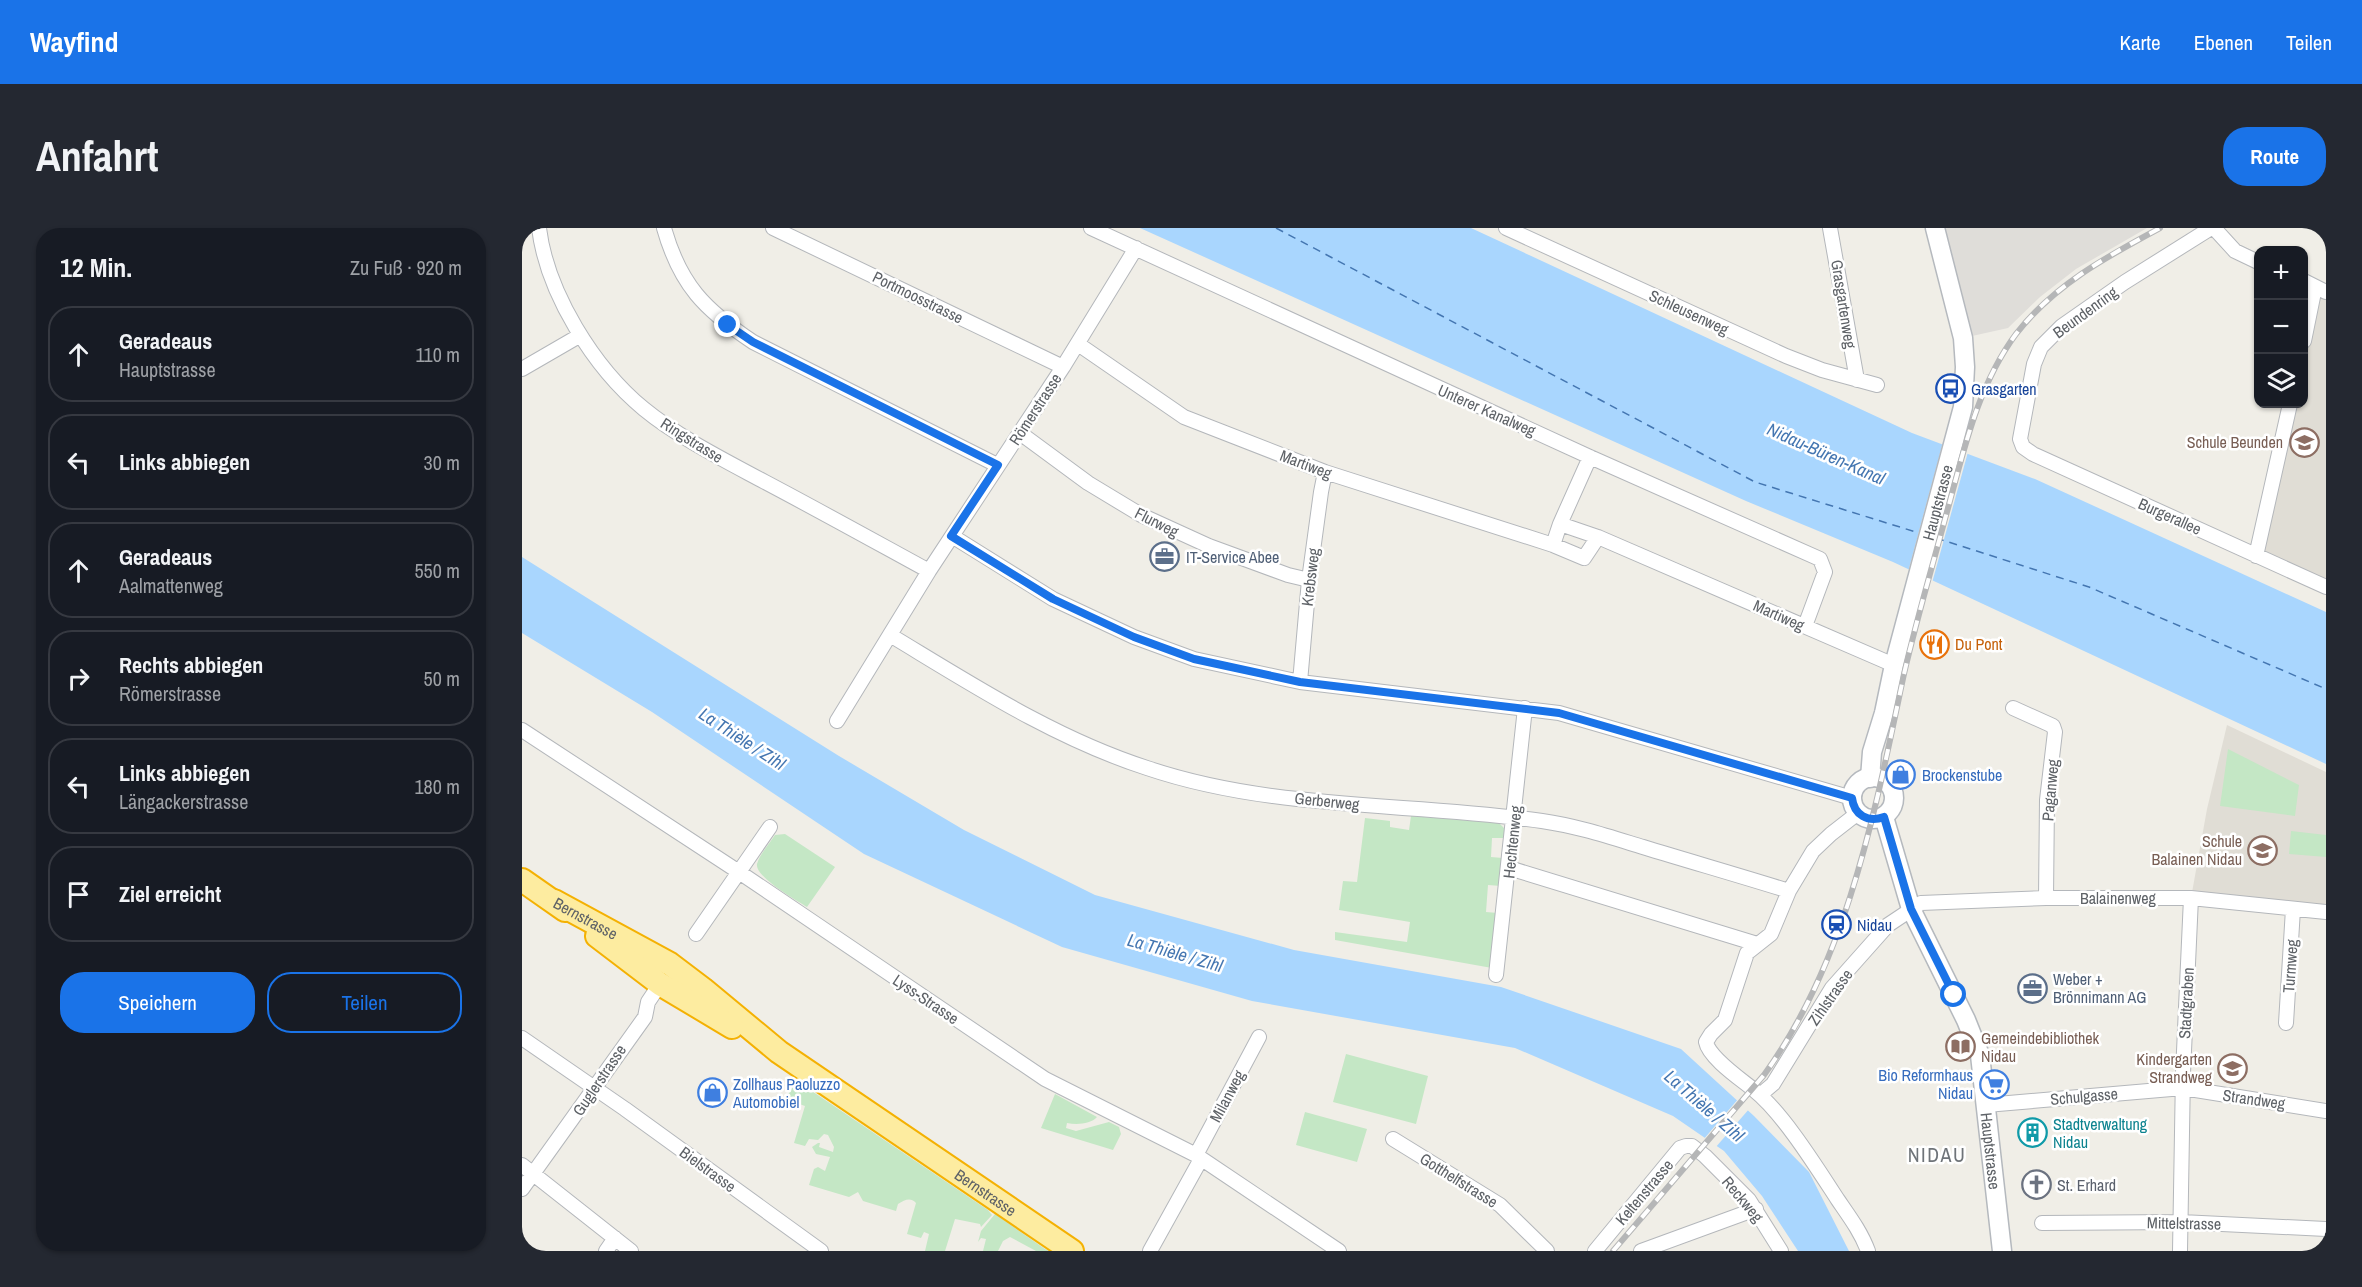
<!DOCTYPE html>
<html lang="de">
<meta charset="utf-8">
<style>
body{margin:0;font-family:"Archivo Narrow",sans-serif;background:#242831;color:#f1f3f6}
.controls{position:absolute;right:18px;top:18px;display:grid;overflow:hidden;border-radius:12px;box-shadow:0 2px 4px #0004}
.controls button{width:54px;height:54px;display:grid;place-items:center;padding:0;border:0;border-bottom:2px solid #363941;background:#171b24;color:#f1f3f6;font:30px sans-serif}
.stop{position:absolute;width:18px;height:18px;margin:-14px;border:4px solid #1a73e8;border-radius:50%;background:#fff}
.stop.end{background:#1a73e8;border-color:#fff;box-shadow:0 2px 6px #0008}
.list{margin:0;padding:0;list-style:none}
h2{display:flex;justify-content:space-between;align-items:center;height:78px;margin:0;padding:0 24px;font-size:26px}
h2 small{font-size:20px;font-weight:400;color:#9ea1a6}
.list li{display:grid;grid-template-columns:39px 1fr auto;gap:18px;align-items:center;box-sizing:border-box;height:96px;margin:0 12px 12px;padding:0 12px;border:2px solid #363941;border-radius:24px}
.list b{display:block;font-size:22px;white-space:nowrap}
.list p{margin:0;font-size:20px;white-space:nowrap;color:#9ea1a6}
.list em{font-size:20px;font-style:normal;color:#9ea1a6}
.actions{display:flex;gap:12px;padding:18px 24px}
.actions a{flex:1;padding:14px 0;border:2px solid #1a73e8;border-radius:24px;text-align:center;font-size:21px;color:#1a73e8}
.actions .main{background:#1a73e8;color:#fff}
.icon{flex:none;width:33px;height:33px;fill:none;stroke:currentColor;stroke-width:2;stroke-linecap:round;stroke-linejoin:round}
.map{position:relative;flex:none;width:1804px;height:1023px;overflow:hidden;border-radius:24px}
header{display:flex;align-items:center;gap:36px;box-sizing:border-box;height:84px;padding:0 30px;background:#1a73e8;color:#fff}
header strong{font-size:28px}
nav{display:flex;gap:33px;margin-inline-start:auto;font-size:21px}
.intro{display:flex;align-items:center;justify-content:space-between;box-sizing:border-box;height:144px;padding:0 36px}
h1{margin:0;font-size:42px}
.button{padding:15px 27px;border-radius:24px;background:#1a73e8;color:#fff;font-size:21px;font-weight:700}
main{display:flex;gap:36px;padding:0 36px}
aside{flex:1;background:#171b24;border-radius:24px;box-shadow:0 2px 4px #0004}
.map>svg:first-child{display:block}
</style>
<header>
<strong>Wayfind</strong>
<nav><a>Karte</a><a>Ebenen</a><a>Teilen</a></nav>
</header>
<div class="intro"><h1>Anfahrt</h1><a class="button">Route</a></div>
<main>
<aside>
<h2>12 Min.<small>Zu Fuß · 920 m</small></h2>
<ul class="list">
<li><svg class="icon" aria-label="ahead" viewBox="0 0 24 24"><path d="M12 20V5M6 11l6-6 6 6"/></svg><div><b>Geradeaus</b><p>Hauptstrasse</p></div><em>110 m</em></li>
<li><svg class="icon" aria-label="left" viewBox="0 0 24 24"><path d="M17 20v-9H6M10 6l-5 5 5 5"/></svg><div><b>Links abbiegen</b></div><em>30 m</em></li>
<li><svg class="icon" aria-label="ahead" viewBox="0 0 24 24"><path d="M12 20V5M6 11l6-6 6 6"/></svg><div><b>Geradeaus</b><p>Aalmattenweg</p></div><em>550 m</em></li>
<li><svg class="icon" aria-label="right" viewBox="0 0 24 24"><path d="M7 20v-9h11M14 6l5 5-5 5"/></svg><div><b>Rechts abbiegen</b><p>Römerstrasse</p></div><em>50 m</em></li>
<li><svg class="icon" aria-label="left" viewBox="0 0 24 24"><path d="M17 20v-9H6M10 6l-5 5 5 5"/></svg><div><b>Links abbiegen</b><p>Längackerstrasse</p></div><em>180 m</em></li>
<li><svg class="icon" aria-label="arrive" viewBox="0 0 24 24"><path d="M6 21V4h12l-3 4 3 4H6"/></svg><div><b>Ziel erreicht</b></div></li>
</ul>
<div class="actions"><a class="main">Speichern</a><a>Teilen</a></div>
</aside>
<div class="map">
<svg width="1804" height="1023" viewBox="0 0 1804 1023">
<rect width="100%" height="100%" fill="#f0eee7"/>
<path fill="#dfddd9" d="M1413,0H1625L1554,41L1518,69L1486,100L1441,110Z"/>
<path fill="#e0ddd5" d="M1793,59L1804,64V359L1734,328L1768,176H1782V113Z
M1705,497L1804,544V684L1669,670L1685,581Z"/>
<path fill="#c4e7c5" d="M1706,521L1777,557L1773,588L1698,578Z
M889,588L977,595L984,602V610H970L969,629L981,630L979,658L966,657L964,684L976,685L970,740L813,712V704L885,714L888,694L817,682L821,653L835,654L843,590L868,593V599L887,602Z
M1769,603L1804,607V629L1767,626Z
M263,606L313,639L285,679C274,672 233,649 235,636C237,627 248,615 253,607Z
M824,826L906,848L894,896L811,874Z
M275,853L466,982L470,987L459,999L458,996L433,991L423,1023H403L407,1006L402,1004L399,1010L385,1006L394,975C388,969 383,972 376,976L374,983L341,973L336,964L327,969L287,957L292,941L296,939L303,943L308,929L294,926L290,919L296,915H298L297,919L311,924L312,919L306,907L302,906L296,912L287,911L283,918L272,915L283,878L263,871Z
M533,866L575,889C569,896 555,897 545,895L544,900L554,903L587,894L597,899L599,906L591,922L519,900Z
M783,884L845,901L835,934L774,917Z
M473,986L523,1021L527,1023H514L488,1009L481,1013L476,1023H461L464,1011L459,1010L456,1014L459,1003Z"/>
<path fill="#a9d6fe" d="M618,0H949L1390,205L1513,251L1804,384V536L1371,334L1224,273Z
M0,329L317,528L442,602L573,667L772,722L979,759L1159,821L1232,888L1287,944L1327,1023H1276L1240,968L1202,923L1151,888L993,820L730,773L540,719L342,626L130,484L0,405Z"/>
<path fill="#f0eee7" d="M1421,214L1446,224L1410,355L1386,344Z
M1217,870L1228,880L1193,920L1181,912Z"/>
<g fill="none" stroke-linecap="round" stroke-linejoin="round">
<path stroke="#4476b1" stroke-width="1.5" stroke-dasharray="8 6" stroke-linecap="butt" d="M754,0L1233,254L1397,305
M1414,310L1567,359L1804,461"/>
<defs>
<path id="minor" d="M17,0C25,65 72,140 122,181C156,209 204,233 243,254C298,283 352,313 407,343
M142,0C158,57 183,82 231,114L475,237
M251,0L541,139
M569,0L1068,229L1298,331L1303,344L1283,398
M984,0L1264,128L1300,142L1355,157
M1308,0L1335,152
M1689,0L1603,54L1540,98L1519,119L1512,136L1498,211L1501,219L1511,226L1804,359
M1692,0L1713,23L1736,34
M1782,53L1804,64
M1782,113L1793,59
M556,116L662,189L803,244L1031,317L1062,330L1076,309
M0,141L57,108
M498,205L566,255L619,287L687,318L766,347L787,352
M1038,296L1068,229
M430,308L531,371L612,409L672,431L778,454L1037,485L1330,570
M1031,317L1038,296L1076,309L1372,437
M1734,328L1768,176
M368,407C451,457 532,510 625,540C752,583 889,574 1020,593C1055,598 1088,609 1121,619C1170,634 1219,648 1267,663
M778,454L787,352L799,264L803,244
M1491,480L1531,498L1533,504L1525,572L1524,670
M315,493L407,343L541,139L614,20
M0,502L217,644L523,851L674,927L817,1023
M1336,585L1309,606L1291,623L1267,663L1249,706L1225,725L1203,792L1189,806L1184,814C1187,830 1220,852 1232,862C1261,885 1295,940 1316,972C1327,988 1339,1004 1346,1023
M987,640L1235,716
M174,706L248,599
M974,747L1003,480
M1764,795L1771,681
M0,810L103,881L299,1023
M1238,867L1251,856L1310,760L1366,697L1399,675L1524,670H1669L1804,684
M1464,877L1661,860L1804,883
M871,911L978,977L1025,1023
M674,927L737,809
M0,937L109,1023
M0,961L123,789L126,774L138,756
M1520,995L1659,994L1804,1001
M84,1023L93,1010
M628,1023L679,931
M1073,1023L1158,920L1164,918H1170L1183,928L1227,972L1259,1023
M1119,1023L1234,981
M1658,1023L1661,845L1669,670"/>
<g id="secondary">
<circle cx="1351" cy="570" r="21"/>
<path id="s1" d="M1348,550L1350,524L1362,485L1372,437L1441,179L1443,139L1441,110L1413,0"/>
<path id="s2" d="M1362,589L1389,681L1444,792L1458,827L1480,1023"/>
</g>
<g id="trunk">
<path d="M0,652L43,682"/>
<path id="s3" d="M32,673L148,736L181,761L257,824L550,1023"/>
<path d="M75,708L138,756L210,799"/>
</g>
</defs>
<use href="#minor" stroke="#b4b7bb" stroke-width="16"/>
<use href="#secondary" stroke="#b5b9be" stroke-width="21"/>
<use href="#trunk" stroke="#f4b103" stroke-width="26"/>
<use href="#minor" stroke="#fff" stroke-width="14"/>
<use href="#secondary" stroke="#fff" stroke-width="18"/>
<use href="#trunk" stroke="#fdeca0" stroke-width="22"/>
<defs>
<path id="rail" d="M1091,1023L1242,847C1326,731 1353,583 1382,446C1394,394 1409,343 1423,291C1441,227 1454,160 1494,106C1532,57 1584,29 1638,0"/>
</defs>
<use href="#rail" stroke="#b5b6b7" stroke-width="6"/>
<use href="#rail" stroke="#fff" stroke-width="4" stroke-dasharray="11" stroke-linecap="butt"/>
</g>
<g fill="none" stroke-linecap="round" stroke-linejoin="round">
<path stroke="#1a73e8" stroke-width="8" d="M206,97L231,114L476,237L429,308L531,371L612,409L672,431L778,454L1037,485L1330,570C1332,587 1346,595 1362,589L1389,681L1432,767"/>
</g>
<defs>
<symbol id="bus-ring" viewBox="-11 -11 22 22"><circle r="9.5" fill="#fff" stroke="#1a4fb4" stroke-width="1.5"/><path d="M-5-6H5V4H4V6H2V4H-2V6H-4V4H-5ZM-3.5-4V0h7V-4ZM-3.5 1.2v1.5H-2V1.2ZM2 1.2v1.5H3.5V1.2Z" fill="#1a4fb4"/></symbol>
<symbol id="school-ring" viewBox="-11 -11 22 22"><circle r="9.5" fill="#fff" stroke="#8d6e63" stroke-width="1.5"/><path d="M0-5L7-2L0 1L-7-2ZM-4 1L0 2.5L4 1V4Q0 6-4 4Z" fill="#8d6e63"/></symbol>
<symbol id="office-ring" viewBox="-11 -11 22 22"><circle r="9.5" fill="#fff" stroke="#5c6f8a" stroke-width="1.5"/><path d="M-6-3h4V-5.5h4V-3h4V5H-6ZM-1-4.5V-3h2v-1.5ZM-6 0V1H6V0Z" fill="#5c6f8a"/></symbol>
<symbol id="restaurant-ring" viewBox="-11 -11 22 22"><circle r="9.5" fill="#fff" stroke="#e8710a" stroke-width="1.5"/><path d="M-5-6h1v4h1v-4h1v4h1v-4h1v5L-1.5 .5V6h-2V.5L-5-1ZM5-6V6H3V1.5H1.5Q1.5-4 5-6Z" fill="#e8710a"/></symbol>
<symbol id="shop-ring" viewBox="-11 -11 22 22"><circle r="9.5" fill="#fff" stroke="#3f7fe0" stroke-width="1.5"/><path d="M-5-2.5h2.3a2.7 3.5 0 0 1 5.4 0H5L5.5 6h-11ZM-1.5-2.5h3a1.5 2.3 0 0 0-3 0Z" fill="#3f7fe0"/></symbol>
<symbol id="station-ring" viewBox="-11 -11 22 22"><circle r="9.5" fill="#fff" stroke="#1a4fb4" stroke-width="1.5"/><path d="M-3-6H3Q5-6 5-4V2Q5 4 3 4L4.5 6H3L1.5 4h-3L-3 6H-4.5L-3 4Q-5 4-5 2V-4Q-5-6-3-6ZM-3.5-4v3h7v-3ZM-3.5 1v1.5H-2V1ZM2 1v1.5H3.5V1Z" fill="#1a4fb4"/></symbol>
<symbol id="library-ring" viewBox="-11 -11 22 22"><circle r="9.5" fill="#fff" stroke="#8d6e63" stroke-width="1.5"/><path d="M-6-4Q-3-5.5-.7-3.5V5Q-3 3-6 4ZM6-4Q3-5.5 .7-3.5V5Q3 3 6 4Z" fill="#8d6e63"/></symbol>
<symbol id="supermarket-ring" viewBox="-11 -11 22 22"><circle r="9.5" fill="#fff" stroke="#3f7fe0" stroke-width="1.5"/><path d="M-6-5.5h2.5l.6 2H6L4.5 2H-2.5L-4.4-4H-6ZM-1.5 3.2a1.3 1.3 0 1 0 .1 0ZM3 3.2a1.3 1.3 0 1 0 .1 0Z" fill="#3f7fe0"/></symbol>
<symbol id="building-ring" viewBox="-11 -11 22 22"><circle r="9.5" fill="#fff" stroke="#0f9aa8" stroke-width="1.5"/><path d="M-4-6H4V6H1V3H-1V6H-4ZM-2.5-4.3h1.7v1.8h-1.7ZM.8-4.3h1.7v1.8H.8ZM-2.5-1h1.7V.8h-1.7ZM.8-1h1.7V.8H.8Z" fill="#0f9aa8"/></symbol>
<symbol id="church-ring" viewBox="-11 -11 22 22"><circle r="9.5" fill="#fff" stroke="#6b7280" stroke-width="1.5"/><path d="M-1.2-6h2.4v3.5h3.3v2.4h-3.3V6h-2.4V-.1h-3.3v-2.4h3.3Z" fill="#6b7280"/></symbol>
</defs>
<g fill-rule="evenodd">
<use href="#bus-ring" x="1412" y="144" width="33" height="33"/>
<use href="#school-ring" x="1766" y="198" width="33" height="33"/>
<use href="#office-ring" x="626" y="312" width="33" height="33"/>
<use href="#restaurant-ring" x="1396" y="400" width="33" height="33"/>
<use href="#shop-ring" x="1362" y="530" width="33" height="33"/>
<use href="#school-ring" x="1724" y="606" width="33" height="33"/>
<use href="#station-ring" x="1298" y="680" width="33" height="33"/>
<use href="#office-ring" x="1494" y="744" width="33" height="33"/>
<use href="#library-ring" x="1422" y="802" width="33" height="33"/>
<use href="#school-ring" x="1694" y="824" width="33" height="33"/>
<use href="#supermarket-ring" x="1456" y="840" width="33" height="33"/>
<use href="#shop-ring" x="174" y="848" width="33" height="33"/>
<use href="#building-ring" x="1494" y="888" width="33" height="33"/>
<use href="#church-ring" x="1498" y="940" width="33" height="33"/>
</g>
<g text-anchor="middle" stroke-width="5" stroke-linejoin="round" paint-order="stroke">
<g font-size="16" fill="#5e6267" stroke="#fff">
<text transform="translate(396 69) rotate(26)" y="6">Portmoosstrasse</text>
<text transform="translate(1322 76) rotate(81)" y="6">Grasgartenweg</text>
<text transform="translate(1167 84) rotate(25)" y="6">Schleusenweg</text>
<text transform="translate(1563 84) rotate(-36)" y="6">Beundenring</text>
<text transform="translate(513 181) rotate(-57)" y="6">Römerstrasse</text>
<text transform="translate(965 182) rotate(24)" y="6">Unterer Kanalweg</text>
<text transform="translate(170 212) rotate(32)" y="6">Ringstrasse</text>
<text transform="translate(784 236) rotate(21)" y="6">Martiweg</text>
<text dy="6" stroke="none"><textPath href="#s1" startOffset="284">Hauptstrasse</textPath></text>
<text transform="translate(1648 288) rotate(24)" y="6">Burgerallee</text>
<text transform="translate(635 294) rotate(27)" y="6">Flurweg</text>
<text transform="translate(788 349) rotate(-83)" y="6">Krebsweg</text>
<text transform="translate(1257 387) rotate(24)" y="6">Martiweg</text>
<text transform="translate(1528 562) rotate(-85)" y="6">Paganweg</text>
<text transform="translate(805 573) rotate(6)" y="6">Gerberweg</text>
<text transform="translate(990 614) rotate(-84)" y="6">Hechtenweg</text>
<text x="1596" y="676">Balainenweg</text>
<text dy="6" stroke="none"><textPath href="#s3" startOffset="36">Bernstrasse</textPath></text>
<text transform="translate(1768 738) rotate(-86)" y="6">Turmweg</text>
<text transform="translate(1308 769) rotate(-55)" y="6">Zihlstrasse</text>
<text transform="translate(404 771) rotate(34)" y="6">Lyss-Strasse</text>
<text transform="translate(1664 775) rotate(-87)" y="6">Stadtgraben</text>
<text transform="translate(77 852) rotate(-56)" y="6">Guglerstrasse</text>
<text transform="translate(705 868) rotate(-62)" y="6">Milanweg</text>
<text transform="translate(1562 868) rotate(-5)" y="6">Schulgasse</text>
<text transform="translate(1732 871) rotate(8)" y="6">Strandweg</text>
<text dy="6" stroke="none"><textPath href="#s2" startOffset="354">Hauptstrasse</textPath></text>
<text transform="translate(186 941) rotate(36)" y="6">Bielstrasse</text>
<text transform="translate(937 952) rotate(32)" y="6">Gotthelfstrasse</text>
<text dy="6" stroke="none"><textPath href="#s3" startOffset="522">Bernstrasse</textPath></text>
<text transform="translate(1122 964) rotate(-50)" y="6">Keltenstrasse</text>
<text transform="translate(1221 971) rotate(50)" y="6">Reckweg</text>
<text transform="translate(1662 995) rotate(1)" y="6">Mittelstrasse</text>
</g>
<g font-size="16" fill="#164399" stroke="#fff" text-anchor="start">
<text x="1449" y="167">Grasgarten</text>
<text x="1335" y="703">Nidau</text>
</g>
<g font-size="16" fill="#785e54" stroke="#fff" text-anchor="end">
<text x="1761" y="220">Schule Beunden</text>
<text x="1720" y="619">Schule<tspan x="1720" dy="18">Balainen Nidau</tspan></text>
<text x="1459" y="816" text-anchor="start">Gemeindebibliothek<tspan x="1459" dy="18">Nidau</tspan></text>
<text x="1690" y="837">Kindergarten<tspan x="1690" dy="18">Strandweg</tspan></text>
</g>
<g font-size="16" fill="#4e5e75" stroke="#fff" text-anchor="start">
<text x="664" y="335">IT-Service Abee</text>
<text x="1531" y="757">Weber +<tspan x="1531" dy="18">Brönnimann AG</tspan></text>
</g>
<g font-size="16" fill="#c56008" stroke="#fff" text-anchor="start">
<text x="1433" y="422">Du Pont</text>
</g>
<g font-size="16" fill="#366cbe" stroke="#fff" text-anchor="start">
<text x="1400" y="553">Brockenstube</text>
<text x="1451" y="853" text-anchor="end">Bio Reformhaus<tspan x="1451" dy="18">Nidau</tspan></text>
<text x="211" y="862">Zollhaus Paoluzzo<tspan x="211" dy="18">Automobiel</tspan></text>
</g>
<g font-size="16" fill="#0d838f" stroke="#fff" text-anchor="start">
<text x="1531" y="902">Stadtverwaltung<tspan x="1531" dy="18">Nidau</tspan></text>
</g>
<g font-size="16" fill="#5b616d" stroke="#fff" text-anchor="start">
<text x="1535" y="963">St. Erhard</text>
</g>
<g font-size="18" font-style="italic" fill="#4476b1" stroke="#fff">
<text transform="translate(1304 226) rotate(24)" y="6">Nidau-Büren-Kanal</text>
<text transform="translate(220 511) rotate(33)" y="6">La Thièle / Zihl</text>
<text transform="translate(653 725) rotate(16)" y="6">La Thièle / Zihl</text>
<text transform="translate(1182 878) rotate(41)" y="6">La Thièle / Zihl</text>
</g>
<g font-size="20" letter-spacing="1.5" fill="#6f7479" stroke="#fff">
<text x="1415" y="934">NIDAU</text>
</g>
</g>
</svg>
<div class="controls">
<button>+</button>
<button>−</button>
<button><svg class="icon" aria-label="layers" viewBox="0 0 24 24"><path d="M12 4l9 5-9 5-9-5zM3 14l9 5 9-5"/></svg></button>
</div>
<div class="stop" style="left:1432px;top:767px"></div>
<div class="stop end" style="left:206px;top:97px"></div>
</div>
</main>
